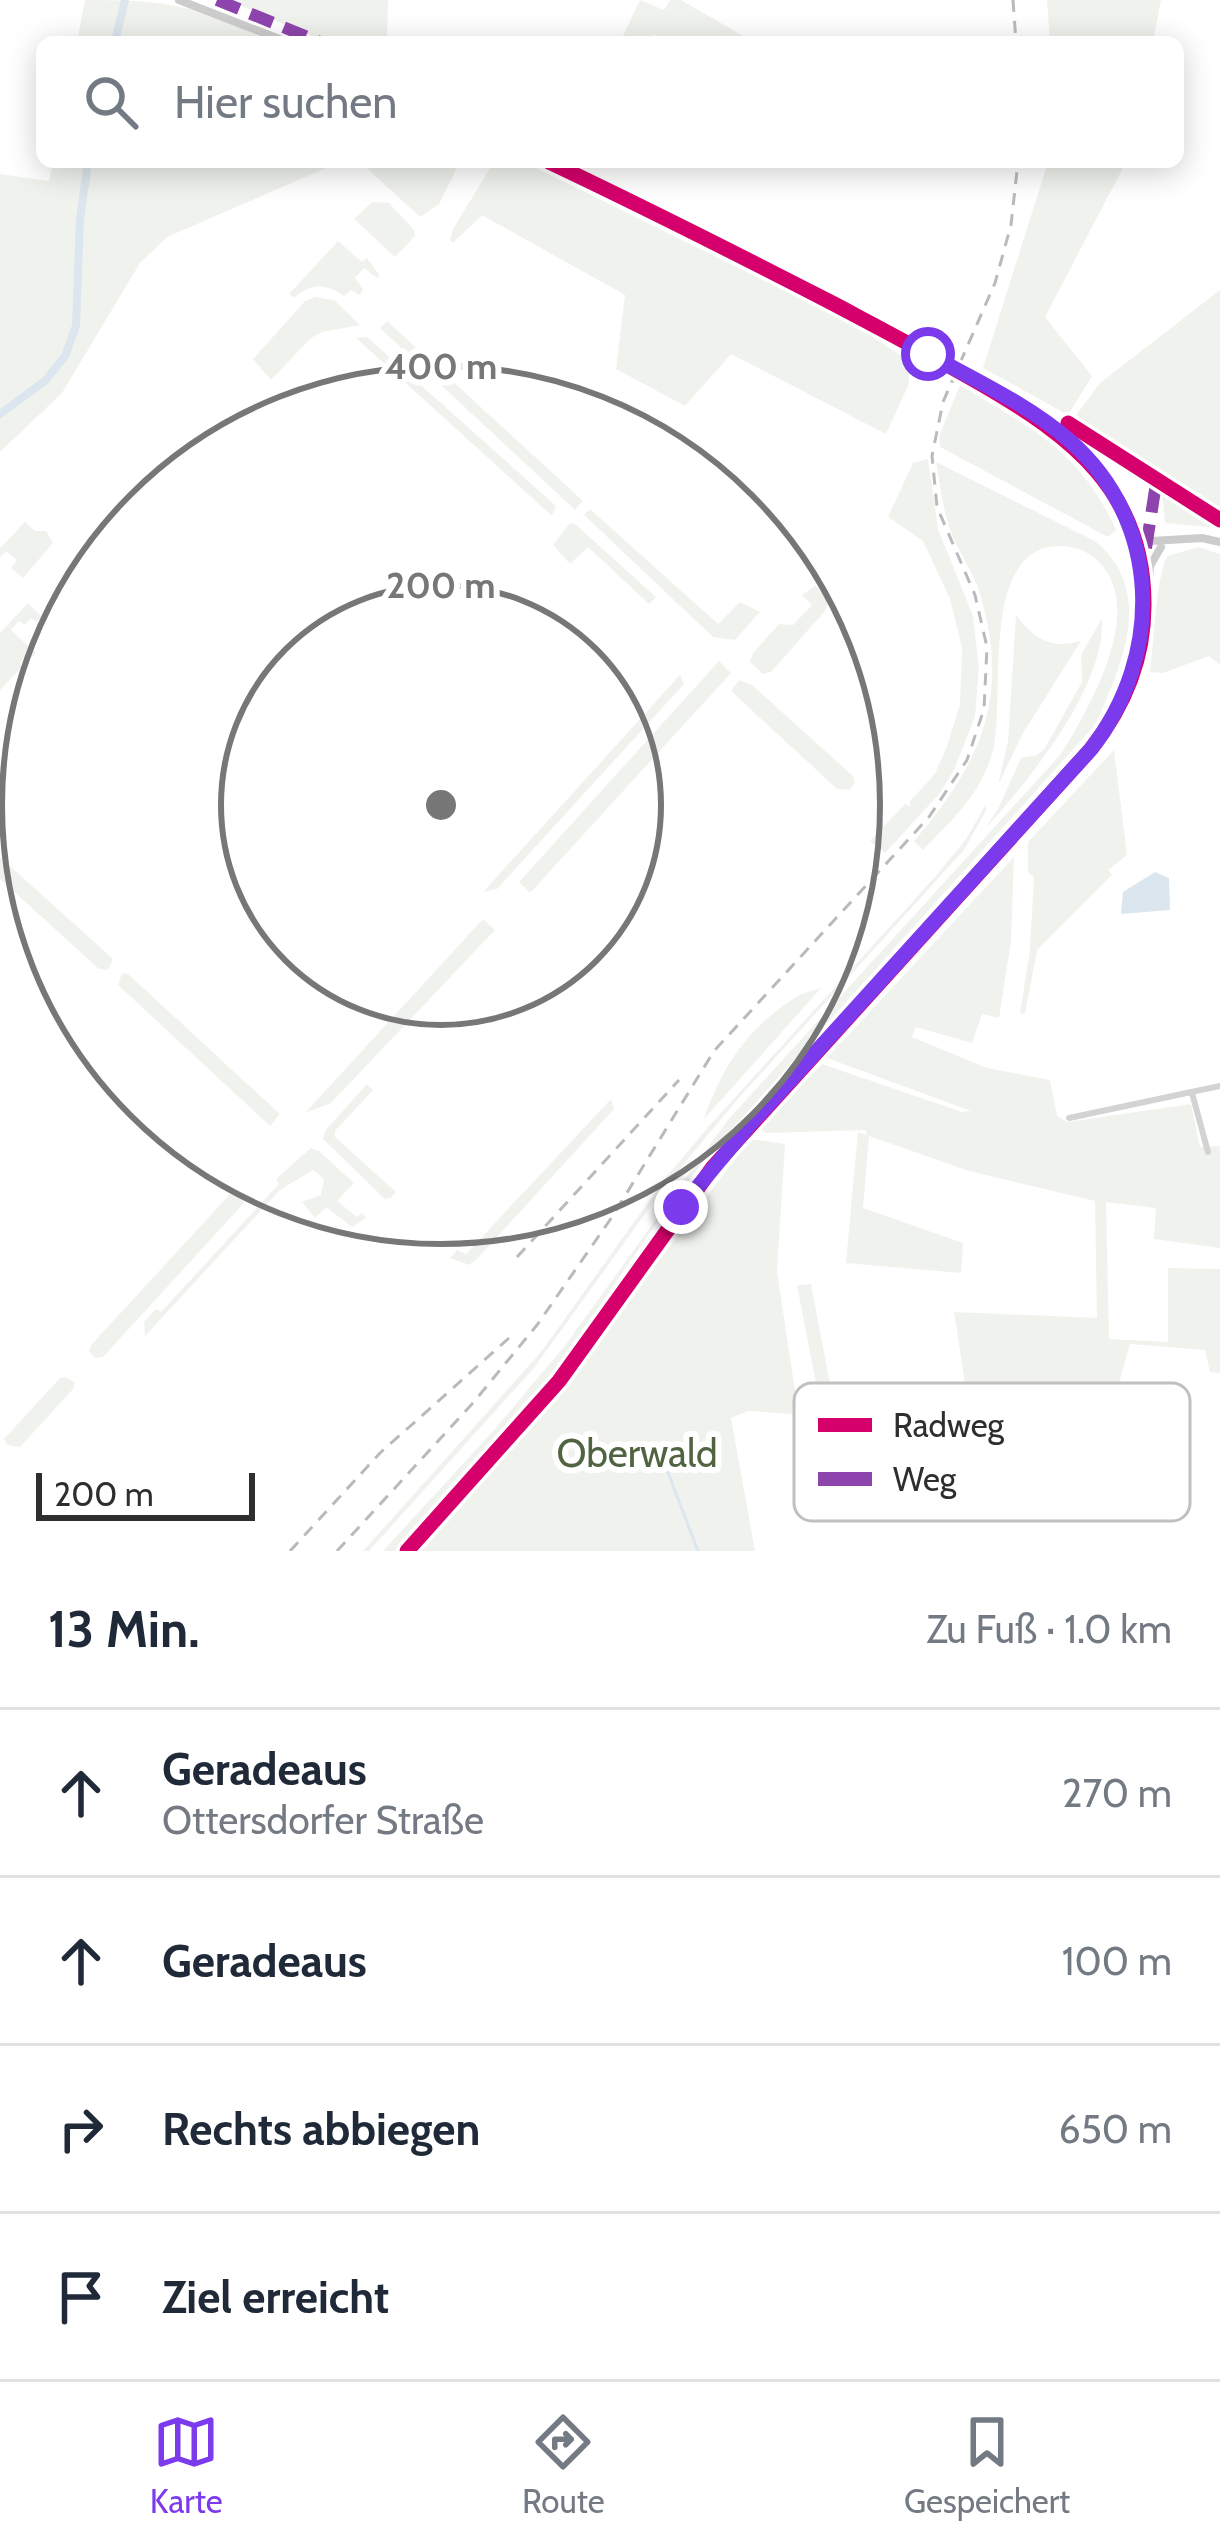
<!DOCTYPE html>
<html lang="de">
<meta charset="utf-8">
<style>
body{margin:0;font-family:Cabin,sans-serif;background:#f6f6f7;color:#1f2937}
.scale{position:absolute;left:36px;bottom:30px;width:219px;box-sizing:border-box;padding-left:12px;border:6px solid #2e2e2e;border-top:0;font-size:33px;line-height:42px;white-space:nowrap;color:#2e2e2e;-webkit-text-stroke:9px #fff;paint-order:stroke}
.stop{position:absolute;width:36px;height:36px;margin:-27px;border:9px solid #7c3aed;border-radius:50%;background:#fff}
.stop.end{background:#7c3aed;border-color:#fff;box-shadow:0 3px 12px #0008}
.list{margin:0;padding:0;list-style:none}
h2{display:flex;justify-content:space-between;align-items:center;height:156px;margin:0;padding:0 48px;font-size:51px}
h2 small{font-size:39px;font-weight:400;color:#747a83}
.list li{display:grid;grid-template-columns:78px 1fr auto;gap:36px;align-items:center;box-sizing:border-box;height:168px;padding:0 48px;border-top:3px solid #e0e1e3}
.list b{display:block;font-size:45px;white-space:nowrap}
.list p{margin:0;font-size:39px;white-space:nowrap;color:#747a83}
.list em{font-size:39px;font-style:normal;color:#747a83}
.icon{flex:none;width:66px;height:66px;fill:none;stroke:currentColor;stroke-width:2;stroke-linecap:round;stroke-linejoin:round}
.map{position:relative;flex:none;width:1220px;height:1551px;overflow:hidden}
.search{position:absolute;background:#fff;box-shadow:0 6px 30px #0003;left:36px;right:36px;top:36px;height:132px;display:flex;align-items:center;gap:30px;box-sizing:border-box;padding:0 42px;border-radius:18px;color:#747a83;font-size:45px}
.sheet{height:828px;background:#fff}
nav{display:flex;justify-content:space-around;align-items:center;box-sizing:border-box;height:168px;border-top:3px solid #e0e1e3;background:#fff;font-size:33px;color:#747a83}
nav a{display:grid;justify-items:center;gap:6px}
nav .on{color:#7c3aed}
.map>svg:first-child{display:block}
</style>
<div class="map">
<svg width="1220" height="1551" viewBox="0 0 1220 1551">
<rect width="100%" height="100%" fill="#fff"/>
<path fill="#f0f3ed" d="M85,0C161,0 201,4 269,42H77Z
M227,0H388L387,42H326Z
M640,0L664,10L670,0H681L743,36L740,42H663L653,34L649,42H620Z
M1047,0H1161L1153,42H1050Z
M53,162H340L167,237L140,263L62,393L0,452V174L49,181Z
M360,162H460L439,204L420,217Z
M494,162H524L856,326L911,362L908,386L886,434L731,354L685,406L616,369L625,295L482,215L453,243L450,240L453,229Z
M1048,162H1126L1045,317L1092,376L1068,415L983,368Z
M372,202L389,203L414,230L415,236L395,257L354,219Z
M338,241L362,262L367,258L380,276L377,278L364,268L355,278L363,289L360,295L351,290L344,296C327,284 311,282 294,298L289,294Z
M1220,290V528L1165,523L1160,475L1074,418L1100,383Z
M315,297L334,300L360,325L322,332L311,338L271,380L253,359L305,301Z
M387,321L583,501L575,510L380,328Z
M367,337L556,506L552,516L356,338Z
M960,385C1032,429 1080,450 1116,530L1108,537L940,447L939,436Z
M928,459L938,529L973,616L979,667L975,717L954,770L940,793L885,853L870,841L905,804L910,807V801L935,774L947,746L960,705L962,648L950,599L923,541L888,517L913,463Z
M936,462L1095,541C1156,591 1122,665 1095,725L714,1149L664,1212L546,1385L395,1551H383L493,1431L564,1347L727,1121L1061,754C1088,710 1148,609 1098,561C1088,551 1072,545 1057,546C980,550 1005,694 994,746C984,791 954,818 923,850L914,841C981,763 1011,697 980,594C973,570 956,550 949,526C942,506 940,483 936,462Z
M590,509L718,624L740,602L760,612L735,640L713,637L584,515Z
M25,522L35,531H46L53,543L23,578L11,568L17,560L6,551L0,557V548Z
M570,523L575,524L656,597L649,604L588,547L570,564L553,545Z
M1198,547L1220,554V665L1209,656L1163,673L1150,672C1154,645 1156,573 1168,556Z
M815,586L830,596L825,611L771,672L763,674L750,662L753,653L779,624L793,625L812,605L802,595Z
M28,603L42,617L36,622L31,618L25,625L19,621L11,630L36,653L31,658L27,655L20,662L22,667L0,690V633Z
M1016,615C1034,638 1050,650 1081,641L1023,733L998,785L1008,741Z
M1102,618C1106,687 1029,780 985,829L999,807L1021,758L1037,755L1045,748L1082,682L1081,655Z
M719,661L731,673L530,893L519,882Z
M680,675L684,684L497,889L483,892Z
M739,680L752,685L853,776L855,782L850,790L837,789L731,691Z
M1114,750L1127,855L1108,870L1112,875L1037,950L1025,1014L1020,1013L1030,950L1034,877L1028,872V842Z
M985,806L987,809L964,850L737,1100L663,1189L534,1368L369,1551H363L541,1352L667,1176L709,1126L934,878L966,839Z
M0,857L113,959L108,970L99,969L0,879Z
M1014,857L1011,941L999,1018L982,1014L972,1043L916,1027L912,1037L987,1068L1050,1080L1057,1116L1067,1122L1191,1104L1200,1147L1220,1146V1248L1154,1239L1156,1208L1106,1202L1109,1339L1168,1342V1268L1220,1269V1373L1210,1372L1205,1350L1130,1344L1094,1472L992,1423L968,1403L954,1312L1097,1318L1095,1201L969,1171L869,1136L863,1208L963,1243L961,1273L846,1263L858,1132L867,1135L865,1130L766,1133L759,1128L822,1064L962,1112L971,1111L827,1058Z
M483,919L495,930L331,1103L305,1113Z
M122,973L128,974L280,1114L270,1126L118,985Z
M822,987L704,1119C723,1065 747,1029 796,997C803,992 813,992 822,987Z
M367,1084L373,1090L335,1131V1137L396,1192L391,1198L385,1199L323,1139L325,1131Z
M611,1099L614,1109L476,1260L469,1265L450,1258L457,1250L466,1254Z
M750,1139L785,1144L777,1271L798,1411L794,1414L748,1411L731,1418L755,1551H421L540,1418Z
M311,1148L319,1151L354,1183L337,1201L357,1217L362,1213L366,1218L352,1227L326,1207L315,1218L302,1202L321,1195L324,1179L313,1170L280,1190L145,1336L144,1322L156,1309L161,1312L279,1184L276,1179Z
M232,1192L244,1196V1203L103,1357L95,1358L89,1351L92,1344Z
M811,1284L848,1478L828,1479L827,1474L832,1467L797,1285Z
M66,1377L74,1382V1388L20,1447L8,1445L4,1439L60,1378Z"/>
<path fill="#dbe6ee" d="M1155,872L1169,878L1170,910L1121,914L1123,892Z"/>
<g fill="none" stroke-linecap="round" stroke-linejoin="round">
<path stroke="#dbe6ee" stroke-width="3" d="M667,1470L698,1551"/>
<path stroke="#dbe6ee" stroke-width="8" d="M115,42L125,0
M0,414L45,381L65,356L76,326L80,219L88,162"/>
<path stroke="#d3d3d3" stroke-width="6" d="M1192,1093L1208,1152
M1069,1118L1220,1086"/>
<path stroke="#ccc" stroke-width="8" d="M179,0L287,42
M1135,542L1202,538L1220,542
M1147,615L1150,566L1161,547
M407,1551L559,1381L713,1167L1091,749C1124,707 1144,660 1144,606C1145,491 1071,436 981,384C933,356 885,331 836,305C741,256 646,208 549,162"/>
<path stroke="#bababa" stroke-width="3" stroke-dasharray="12 9" stroke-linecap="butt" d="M1013,0L1016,42
M517,1257L679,1080
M290,1551L380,1453L509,1338
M337,1551L473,1403L537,1325L612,1217L714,1051L929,817L967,760L984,709L987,647L975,595L937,507L932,456L943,402L995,283L1011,225L1018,162"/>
<path stroke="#8e44ad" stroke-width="12" stroke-dasharray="24 12" stroke-linecap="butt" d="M217,0L320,42
M1146,548L1157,477"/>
<defs>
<path id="cycleway" d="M1068,423L1220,520
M407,1551L559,1381L713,1167L1091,749C1124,707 1144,660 1144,606C1145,491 1071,436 981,384C933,356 885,331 836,305C741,256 646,208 549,162"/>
</defs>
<use href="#cycleway" stroke="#fff" stroke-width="22"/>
<use href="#cycleway" stroke="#d6006c" stroke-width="15"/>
</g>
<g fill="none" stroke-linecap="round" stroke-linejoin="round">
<path stroke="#7c3aed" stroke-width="15" d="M681,1207L746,1129L1091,749C1164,655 1162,522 1070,441C1029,405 975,380 928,354"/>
</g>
<g fill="none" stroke="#777" stroke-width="6">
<circle cx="441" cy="805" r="220"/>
<circle cx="441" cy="805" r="439"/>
</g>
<g text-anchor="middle" stroke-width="12" stroke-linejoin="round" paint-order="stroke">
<g font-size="39" fill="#506441" stroke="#fff">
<text x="637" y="1467">Oberwald</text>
</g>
</g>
<rect x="794" y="1383" width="396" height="138" rx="18" fill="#fff" stroke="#c0c0c0" stroke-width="3"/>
<rect x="818" y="1418" width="54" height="14" fill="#d6006c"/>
<rect x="818" y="1472" width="54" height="14" fill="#8e44ad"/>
<g font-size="33" fill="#2e2e2e">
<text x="893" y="1437">Radweg</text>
<text x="893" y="1491">Weg</text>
</g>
<circle cx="441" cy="805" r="18" fill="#777" stroke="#fff" stroke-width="6"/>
<g font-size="36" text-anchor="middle" font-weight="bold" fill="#777" stroke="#fff" stroke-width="12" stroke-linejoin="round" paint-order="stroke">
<text x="441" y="379">400 m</text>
<text x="441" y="598">200 m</text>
</g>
</svg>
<div class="scale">200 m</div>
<div class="stop" style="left:928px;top:354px"></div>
<div class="stop end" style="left:681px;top:1207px"></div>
<div class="search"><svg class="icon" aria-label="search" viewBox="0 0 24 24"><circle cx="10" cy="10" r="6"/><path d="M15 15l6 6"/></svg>Hier suchen</div>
</div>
<section class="sheet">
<h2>13 Min.<small>Zu Fuß · 1.0 km</small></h2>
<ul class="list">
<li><svg class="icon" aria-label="ahead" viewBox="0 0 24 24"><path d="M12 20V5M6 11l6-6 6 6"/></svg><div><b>Geradeaus</b><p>Ottersdorfer Straße</p></div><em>270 m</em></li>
<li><svg class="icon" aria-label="ahead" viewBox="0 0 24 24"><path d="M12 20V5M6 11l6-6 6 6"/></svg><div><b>Geradeaus</b></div><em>100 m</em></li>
<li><svg class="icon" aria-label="right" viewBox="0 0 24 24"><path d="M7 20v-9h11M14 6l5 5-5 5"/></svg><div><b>Rechts abbiegen</b></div><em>650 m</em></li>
<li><svg class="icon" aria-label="arrive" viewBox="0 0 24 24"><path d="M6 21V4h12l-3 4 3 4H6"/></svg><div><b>Ziel erreicht</b></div></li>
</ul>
</section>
<nav>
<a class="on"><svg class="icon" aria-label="map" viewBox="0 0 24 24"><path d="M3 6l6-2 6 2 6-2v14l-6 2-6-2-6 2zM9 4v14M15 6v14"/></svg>Karte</a>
<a><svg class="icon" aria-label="directions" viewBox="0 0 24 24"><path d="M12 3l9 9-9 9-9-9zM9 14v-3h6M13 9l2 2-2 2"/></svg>Route</a>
<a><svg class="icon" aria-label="saved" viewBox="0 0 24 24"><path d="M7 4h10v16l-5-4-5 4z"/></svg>Gespeichert</a>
</nav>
